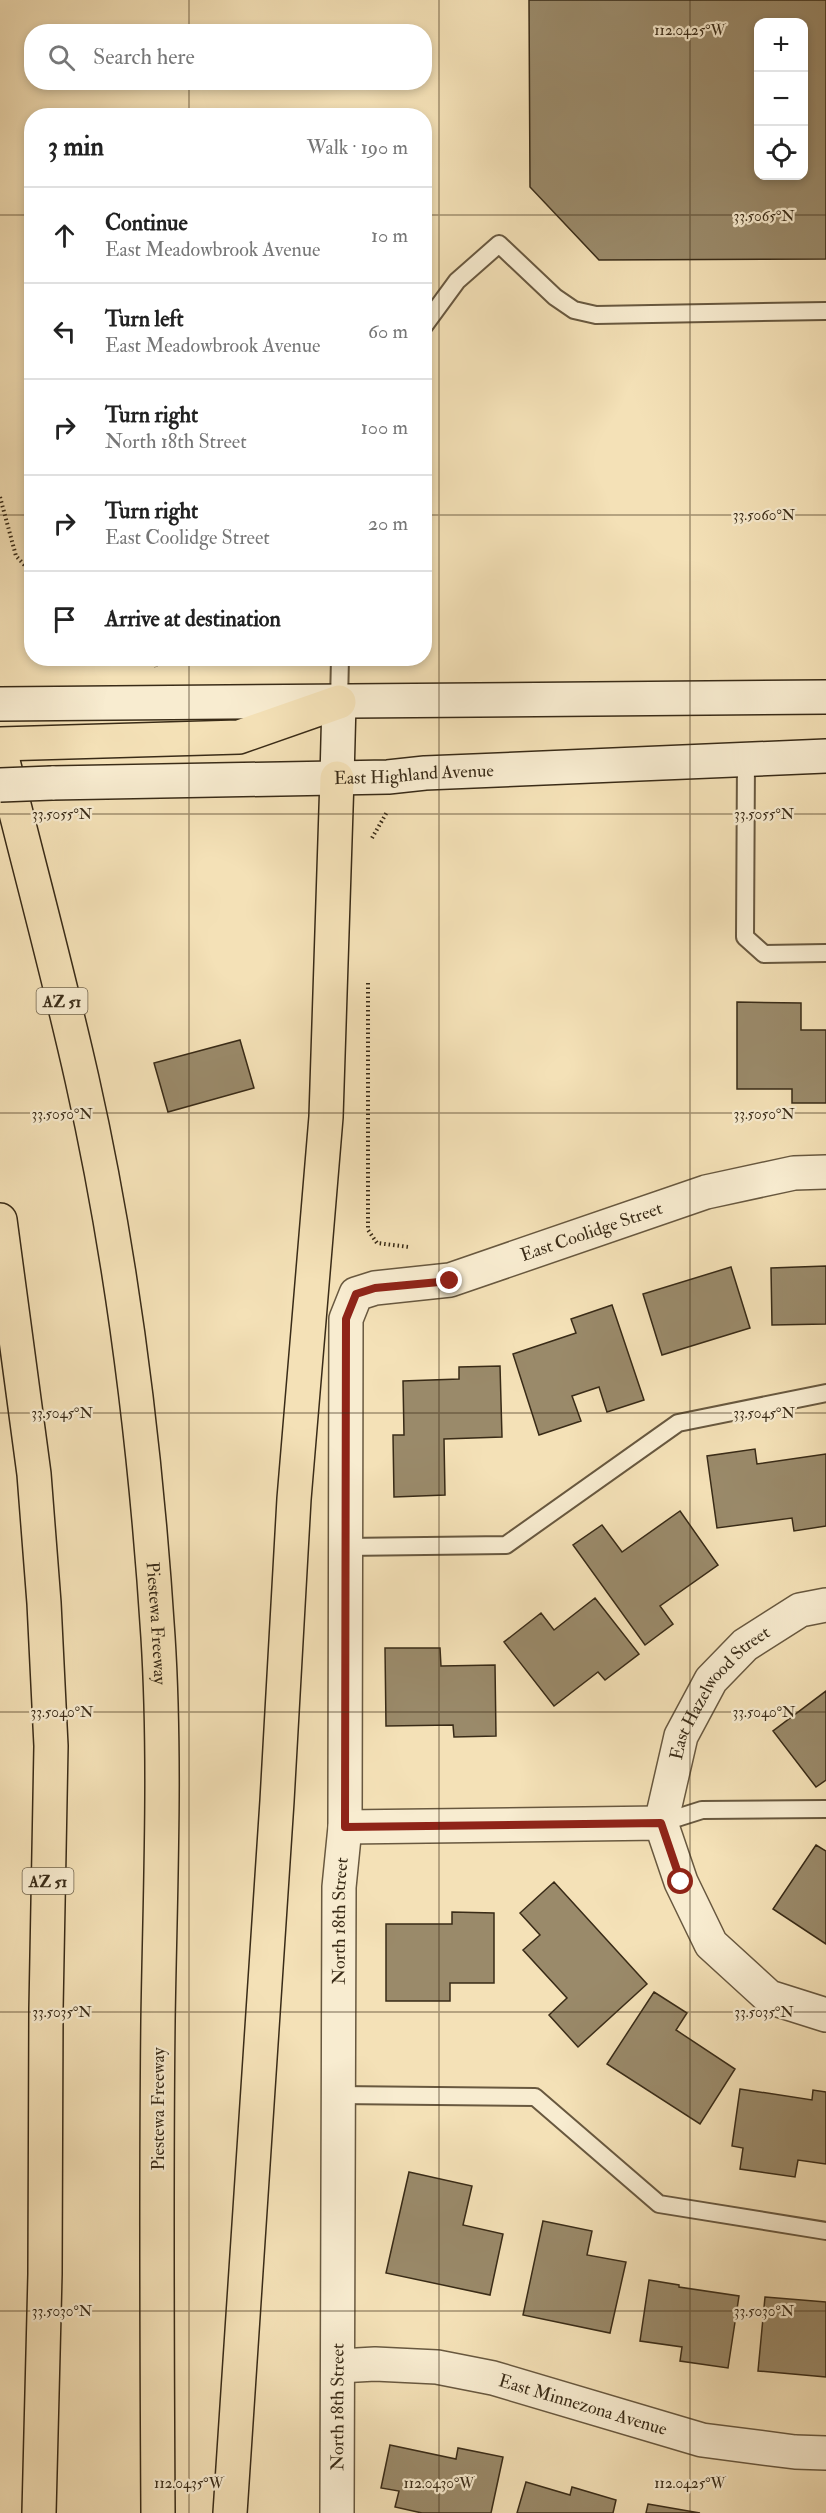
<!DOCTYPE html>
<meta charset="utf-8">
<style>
body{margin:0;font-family:"IM FELL Double Pica",serif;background:#f6f6f6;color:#222}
.controls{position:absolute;right:18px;top:18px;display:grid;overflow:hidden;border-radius:12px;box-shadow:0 3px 9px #0003}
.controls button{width:54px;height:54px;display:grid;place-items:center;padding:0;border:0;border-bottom:2px solid #e0e0e0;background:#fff;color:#222;font:30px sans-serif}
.stop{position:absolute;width:18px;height:18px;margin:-14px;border:4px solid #8f2418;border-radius:50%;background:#fff}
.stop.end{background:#8f2418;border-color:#fff;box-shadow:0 2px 6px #0008}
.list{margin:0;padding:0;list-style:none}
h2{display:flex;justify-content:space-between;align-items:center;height:78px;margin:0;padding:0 24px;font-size:26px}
h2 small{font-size:20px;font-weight:400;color:#767676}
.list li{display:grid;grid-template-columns:39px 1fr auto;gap:18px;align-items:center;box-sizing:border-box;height:96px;padding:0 24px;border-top:2px solid #e0e0e0}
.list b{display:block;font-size:22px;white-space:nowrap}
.list p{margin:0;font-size:20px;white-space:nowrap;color:#767676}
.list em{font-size:20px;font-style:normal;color:#767676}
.icon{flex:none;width:33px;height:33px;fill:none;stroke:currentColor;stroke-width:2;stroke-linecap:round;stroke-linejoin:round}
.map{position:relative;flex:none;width:826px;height:2513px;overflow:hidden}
.search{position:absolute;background:#fff;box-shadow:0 3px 9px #0003;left:24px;top:24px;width:408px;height:66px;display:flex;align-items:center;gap:15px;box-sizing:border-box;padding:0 21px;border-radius:24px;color:#767676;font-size:22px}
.panel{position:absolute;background:#fff;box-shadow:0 3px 9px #0003;left:24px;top:108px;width:408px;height:558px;border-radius:24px}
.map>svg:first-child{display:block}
</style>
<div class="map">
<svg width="826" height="2513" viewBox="0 0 826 2513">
<rect width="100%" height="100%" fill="#f4e1b7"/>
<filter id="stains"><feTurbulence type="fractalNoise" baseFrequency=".00333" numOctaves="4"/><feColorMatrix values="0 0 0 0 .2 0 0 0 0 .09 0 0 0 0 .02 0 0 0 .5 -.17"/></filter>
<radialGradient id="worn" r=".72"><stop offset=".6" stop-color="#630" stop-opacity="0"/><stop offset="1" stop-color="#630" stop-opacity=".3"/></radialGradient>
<path fill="#9a8a6a" stroke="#392b17" stroke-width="1.5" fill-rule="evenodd" d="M529,0H826V259L599,260L530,187ZM758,22H804V176H758Z
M737,1002L801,1003V1030H826V1103H792V1089H737Z
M240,1040L254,1088L168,1112L154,1063Z
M826,1266V1324L772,1325L771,1268Z
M731,1267L750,1328L662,1355L643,1294Z
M612,1305L644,1400L607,1412L599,1387L572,1396L581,1421L539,1435L513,1354L576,1333L571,1319Z
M500,1366L502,1437L444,1439L445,1495L394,1497L393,1435H404L403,1381L459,1379V1367Z
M755,1449L757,1464L826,1454V1526L794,1531L792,1518L717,1528L707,1456Z
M680,1511L718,1565L660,1606L673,1624L645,1645L573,1545L602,1525L622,1552Z
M595,1598L639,1654L605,1680L598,1672L554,1706L504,1642L541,1613L554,1630Z
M385,1648H440L441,1666L495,1665L496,1736L454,1737L453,1725L386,1726Z
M826,1691V1780L816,1787L773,1731Z
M816,1845L826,1851V1944L773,1909Z
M554,1882L647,1984L578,2047L549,2015L567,1998L523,1950L540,1935L520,1913Z
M452,1912L494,1913V1983H450V2001H386V1924H452Z
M654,1992L687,2013L676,2030L735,2069L700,2124L607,2064Z
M740,2089L812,2100L813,2090L826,2092V2164L798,2160L795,2177L740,2169L743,2148L732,2146Z
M409,2172L472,2186L463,2225L503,2234L490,2295L386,2273Z
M543,2221L592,2231L587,2255L626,2262L610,2333L523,2315Z
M649,2280L679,2285V2287L739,2296L728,2368L680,2361L682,2347L640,2341Z
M765,2297L826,2302V2377L758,2371Z
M390,2445L456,2459L458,2448L503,2457L491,2513H422L395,2507L399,2491L381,2488Z
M526,2482L570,2495L572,2487L616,2500L613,2513H517Z
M648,2504L700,2513H646Z"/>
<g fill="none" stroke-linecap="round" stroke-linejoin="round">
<defs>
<path id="service" d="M424,326L457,281L499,244L555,297L574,310L596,315L826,311
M339,702L340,658
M746,759L745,937L764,954L826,953
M345,1547L506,1545L678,1423L826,1393
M661,1823L702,1810L826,1809
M338,2095L535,2097L659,2204L826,2231"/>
<g id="minor">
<path id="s1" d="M661,1823L681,1736L711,1680L745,1645L800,1610L826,1605"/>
<path d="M345,1827L661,1823L681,1882L711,1944L769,1997L826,2015"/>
<path id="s2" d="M339,2366L375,2364L437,2367L493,2378L702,2440L795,2452L826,2453"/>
<path id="s3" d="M337,2513L339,1887L345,1827L346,1319L356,1294L375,1288L450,1280L706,1192L794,1173L826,1172"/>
</g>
<g id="secondary">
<path d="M0,704L826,697"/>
<path d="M337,778L339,702"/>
<path id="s4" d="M52,783L388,777L425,773L826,756"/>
</g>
<g id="motorway">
<path d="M0,744L239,737L339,702"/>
<path id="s5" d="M0,749C27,859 57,968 82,1079C123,1261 146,1450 158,1637C166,1764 160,1893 158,2021C156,2185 157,2349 158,2513"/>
<path d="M0,1220L34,1474L44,1603L51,1746L46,2009L45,2274L39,2513"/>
<path d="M230,2513L277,1801L294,1499L326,1117L337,778"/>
</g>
</defs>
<use href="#service" stroke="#68583f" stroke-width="20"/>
<use href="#minor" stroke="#68583f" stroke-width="36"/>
<use href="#secondary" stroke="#392b17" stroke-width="36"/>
<use href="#motorway" stroke="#392b17" stroke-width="36"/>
<path stroke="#392b17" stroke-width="4" stroke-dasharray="1.5 3" stroke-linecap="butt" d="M0,497L16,556L32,573
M154,658L156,667
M372,838L387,812
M368,983V1230L377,1243L409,1247"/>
<use href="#service" stroke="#f8ecd0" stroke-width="16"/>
<use href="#minor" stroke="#f8ecd0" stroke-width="33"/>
<use href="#secondary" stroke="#f8ecd0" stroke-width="33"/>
<use href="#motorway" stroke="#f4e1b7" stroke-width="33"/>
<defs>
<path id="secondary-bridge" d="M0,785L52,783"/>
</defs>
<use href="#secondary-bridge" stroke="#392b17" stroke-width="36" stroke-linecap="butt"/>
<use href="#secondary-bridge" stroke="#f8ecd0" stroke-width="33"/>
</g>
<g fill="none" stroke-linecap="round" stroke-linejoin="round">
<path stroke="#8f2418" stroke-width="8" d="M450,1281L375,1288L356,1294L346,1319L345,1827L661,1823L681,1882"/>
</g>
<path fill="none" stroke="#392b17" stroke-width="1.5" stroke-opacity="0.45" d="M189,0V32M439,0V2513M690,0V2513M189,82V116M0,215H32M424,215H826M0,515H32M424,515H826M189,658V2513M0,814H826M0,1113H826M0,1413H826M0,1712H826M0,2012H826M0,2311H826"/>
<g text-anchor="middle" stroke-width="4.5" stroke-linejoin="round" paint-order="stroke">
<g fill="#f8ecd0" stroke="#72654e" stroke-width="1.5">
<rect x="36.5" y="988" width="51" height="26" rx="4.5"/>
<rect x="22.5" y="1868" width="51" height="26" rx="4.5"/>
</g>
<g font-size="16" font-weight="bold" fill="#392b17">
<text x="62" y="1007">AZ 51</text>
<text x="48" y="1887">AZ 51</text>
</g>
<g font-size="18" fill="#392b17" stroke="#f8ecd0">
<text dy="6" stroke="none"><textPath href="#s4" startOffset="362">East Highland Avenue</textPath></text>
<text dy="6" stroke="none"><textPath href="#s3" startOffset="1466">East Coolidge Street</textPath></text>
<text dy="6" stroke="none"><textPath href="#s5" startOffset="890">Piestewa Freeway</textPath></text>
<text dy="6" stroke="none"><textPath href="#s1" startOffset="147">East Hazelwood Street</textPath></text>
<text dy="6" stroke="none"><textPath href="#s3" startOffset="592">North 18th Street</textPath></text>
<text transform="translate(158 2109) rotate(-90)" y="6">Piestewa Freeway</text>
<text dy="6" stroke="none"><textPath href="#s2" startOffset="249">East Minnezona Avenue</textPath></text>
<text dy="6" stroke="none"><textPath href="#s3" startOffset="106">North 18th Street</textPath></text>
</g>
</g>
<g font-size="15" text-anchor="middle" fill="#392b17" stroke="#f8ecd0" stroke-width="4.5" stroke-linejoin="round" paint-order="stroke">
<text x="690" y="35">112.0425°W</text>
<text x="764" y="221">33.5065°N</text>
<text x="764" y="520">33.5060°N</text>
<text x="62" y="819">33.5055°N</text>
<text x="764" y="819">33.5055°N</text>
<text x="62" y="1119">33.5050°N</text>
<text x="764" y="1119">33.5050°N</text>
<text x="62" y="1418">33.5045°N</text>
<text x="764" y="1418">33.5045°N</text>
<text x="62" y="1717">33.5040°N</text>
<text x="764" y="1717">33.5040°N</text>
<text x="62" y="2017">33.5035°N</text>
<text x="764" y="2017">33.5035°N</text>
<text x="62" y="2316">33.5030°N</text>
<text x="764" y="2316">33.5030°N</text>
<text x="189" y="2488">112.0435°W</text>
<text x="439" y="2488">112.0430°W</text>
<text x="690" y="2488">112.0425°W</text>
</g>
<rect width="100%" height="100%" filter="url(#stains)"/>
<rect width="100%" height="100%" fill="url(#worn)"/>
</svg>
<div class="controls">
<button>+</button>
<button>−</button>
<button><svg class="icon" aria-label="locate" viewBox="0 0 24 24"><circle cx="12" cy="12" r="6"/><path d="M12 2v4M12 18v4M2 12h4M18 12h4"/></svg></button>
</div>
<div class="stop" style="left:681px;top:1882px"></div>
<div class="stop end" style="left:450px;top:1281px"></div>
<div class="search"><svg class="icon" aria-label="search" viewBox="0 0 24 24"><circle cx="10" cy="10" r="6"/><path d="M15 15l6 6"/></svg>Search here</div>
<section class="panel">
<h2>3 min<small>Walk · 190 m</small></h2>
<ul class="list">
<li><svg class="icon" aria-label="ahead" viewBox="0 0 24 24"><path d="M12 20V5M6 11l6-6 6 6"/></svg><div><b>Continue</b><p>East Meadowbrook Avenue</p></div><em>10 m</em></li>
<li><svg class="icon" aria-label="left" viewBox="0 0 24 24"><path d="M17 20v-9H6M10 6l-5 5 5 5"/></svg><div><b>Turn left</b><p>East Meadowbrook Avenue</p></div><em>60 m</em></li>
<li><svg class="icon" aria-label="right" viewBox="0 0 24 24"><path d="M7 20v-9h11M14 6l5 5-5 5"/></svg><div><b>Turn right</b><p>North 18th Street</p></div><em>100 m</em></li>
<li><svg class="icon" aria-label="right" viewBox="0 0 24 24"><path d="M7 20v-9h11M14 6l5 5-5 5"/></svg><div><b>Turn right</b><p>East Coolidge Street</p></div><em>20 m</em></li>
<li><svg class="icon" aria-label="arrive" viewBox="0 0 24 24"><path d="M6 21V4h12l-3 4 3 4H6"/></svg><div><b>Arrive at destination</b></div></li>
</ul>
</section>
</div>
